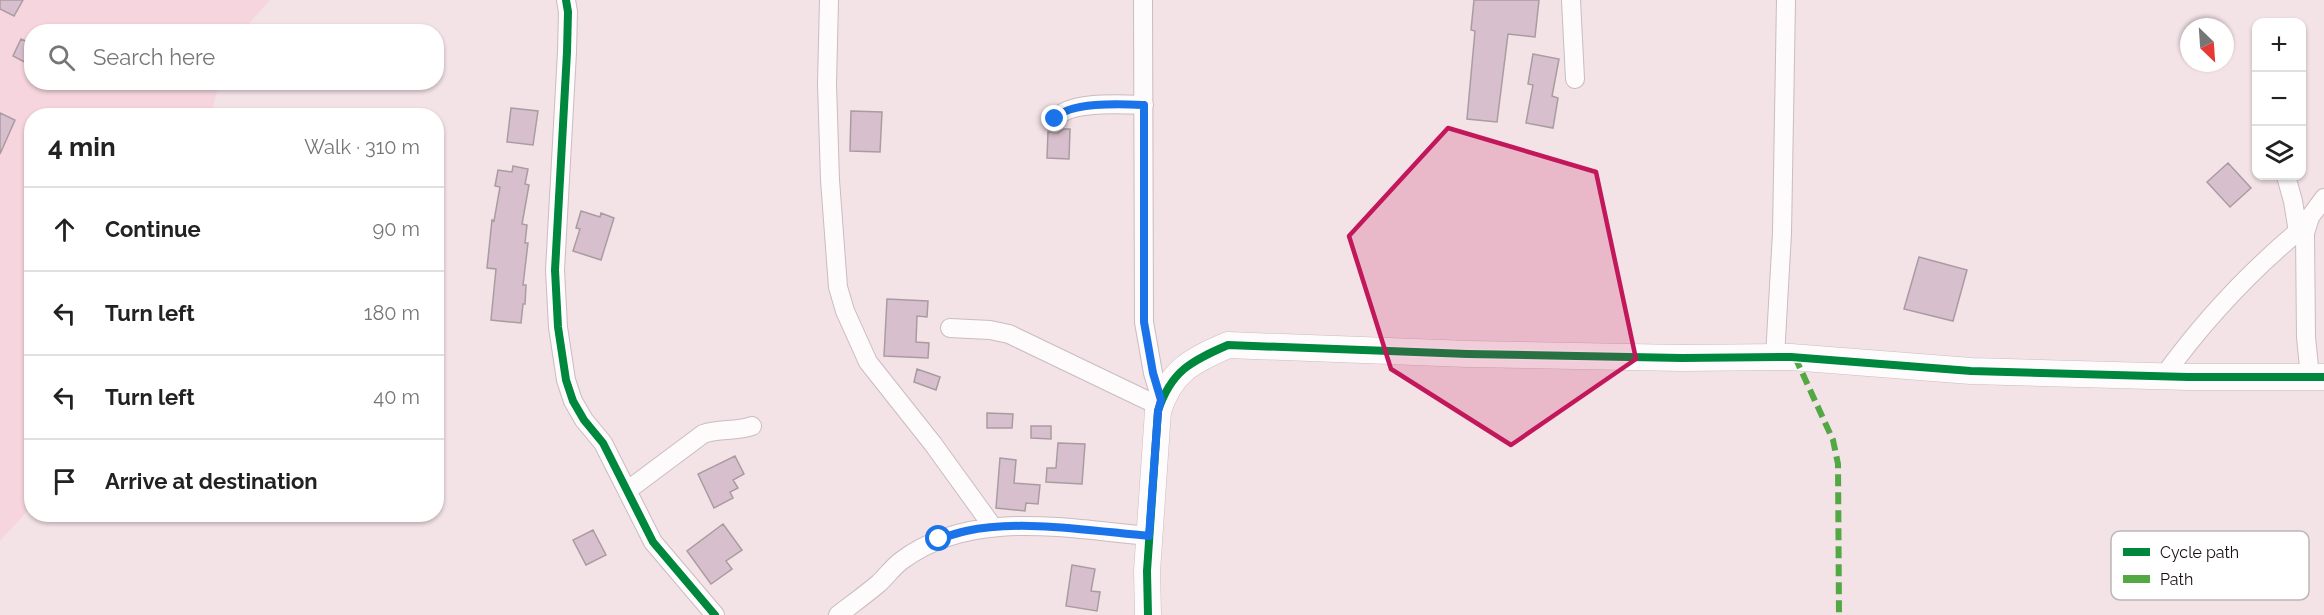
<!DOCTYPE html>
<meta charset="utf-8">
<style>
body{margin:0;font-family:Raleway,sans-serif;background:#f6f6f6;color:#222}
.controls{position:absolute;right:18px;top:18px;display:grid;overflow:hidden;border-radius:12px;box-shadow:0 2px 4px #0004}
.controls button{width:54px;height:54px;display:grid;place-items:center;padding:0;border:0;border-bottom:2px solid #e0e0e0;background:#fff;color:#222;font:30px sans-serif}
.compass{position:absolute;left:2180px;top:18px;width:54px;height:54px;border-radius:50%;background:#fff;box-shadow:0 2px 4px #0004;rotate:155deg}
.stop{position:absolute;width:18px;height:18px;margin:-14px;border:4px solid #1a73e8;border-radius:50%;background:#fff}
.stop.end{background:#1a73e8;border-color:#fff;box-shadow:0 2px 6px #0008}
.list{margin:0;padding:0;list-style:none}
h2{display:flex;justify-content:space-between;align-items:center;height:78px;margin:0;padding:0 24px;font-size:26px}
h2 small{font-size:20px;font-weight:400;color:#767676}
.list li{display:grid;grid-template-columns:39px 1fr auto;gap:18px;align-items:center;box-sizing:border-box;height:84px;padding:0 24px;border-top:2px solid #e0e0e0}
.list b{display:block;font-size:22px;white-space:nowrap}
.list em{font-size:20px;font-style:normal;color:#767676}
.icon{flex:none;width:33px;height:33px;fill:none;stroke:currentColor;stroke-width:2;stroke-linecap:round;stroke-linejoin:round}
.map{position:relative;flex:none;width:2324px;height:615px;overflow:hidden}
.search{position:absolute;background:#fff;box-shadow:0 2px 4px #0004;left:24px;top:24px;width:420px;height:66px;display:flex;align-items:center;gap:15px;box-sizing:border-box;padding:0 21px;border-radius:24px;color:#767676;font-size:22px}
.panel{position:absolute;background:#fff;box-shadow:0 2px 4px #0004;left:24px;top:108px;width:420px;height:414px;border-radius:24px}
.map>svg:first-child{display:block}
</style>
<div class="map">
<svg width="2324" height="615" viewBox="0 0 2324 615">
<rect width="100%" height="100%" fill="#f3e2e6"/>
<path fill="#f7d5de" d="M0,0H270L242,31L32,32V82L219,83L211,115L32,116L31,507L0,541Z"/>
<path fill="#d8bfcd" stroke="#a99ca1" stroke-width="1.5" d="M0,0H23L14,16L0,9Z
M1474,0H1539L1535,37L1508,34L1497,122L1467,119L1475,31L1471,30Z
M21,39L32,44V66L13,56Z
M1533,54L1559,59L1552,96L1558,98L1553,128L1526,123L1533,85L1528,84Z
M511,108L538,111L533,145L507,142Z
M851,111L882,112L880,152L850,151Z
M0,113L15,120L0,154Z
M1064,129H1070L1069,159L1047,158L1048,132L1058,133Z
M2228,163L2251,188L2230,207L2207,182Z
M513,166L528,169L525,184L529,185L522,224L527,225L525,243H528L523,285H526L525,304H523L521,323L491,320L496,269L487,268L492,220L494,221L500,187L495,186L498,170L512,172Z
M581,211L600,217L601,213L614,218L601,260L573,251L580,229L576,228Z
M1919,257L1967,270L1953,321L1904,309Z
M887,299L928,301L927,317L917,316L916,342L929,343L928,358L884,356Z
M917,369L940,377L936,390L914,382Z
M987,413L1013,414L1012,428H987Z
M1031,426H1051V439L1031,438Z
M1058,443L1085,444L1082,484L1046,482L1047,468H1056Z
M735,456L744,474L733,480L738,488L730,492L733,498L714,508L698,474Z
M1000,458L1016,460L1014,483L1040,485L1038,504L1026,503L1025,511L996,508Z
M723,524L742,550L726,561L732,569L711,584L687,551Z
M593,530L606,555L586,565L573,540Z
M1072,565L1095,569L1091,591L1100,592L1097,611L1066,606Z"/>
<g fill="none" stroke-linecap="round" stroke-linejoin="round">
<defs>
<path id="street" d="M566,0L568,12L567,52L555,270L558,327L566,380L573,401L584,420L603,443L653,542L715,615
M829,0L827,84L830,180L838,287L845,311L868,362L933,444L993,527
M1143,0L1144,322L1153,373L1161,400
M1571,0L1575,79
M1054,123C1061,100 1123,104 1144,105
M2286,176L2293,201L2298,232
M950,328L990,330L1009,334L1159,406
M1775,357L1782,233L1786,0
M2163,377C2204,320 2253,268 2307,224
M2310,377L2306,337L2305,233L2310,217L2324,198
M628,490L703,434C719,428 735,432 752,426
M838,615C851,605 865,595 878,584C886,577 892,568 901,561C971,508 1068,529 1149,536"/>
<path id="secondary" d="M1148,615L1147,571L1158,411C1171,371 1191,361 1228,345L1468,354L1682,358L1791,357L1971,371L2188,377H2324"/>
</defs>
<use href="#street" stroke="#cbbcc0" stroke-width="20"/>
<use href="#secondary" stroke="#cbbcc0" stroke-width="27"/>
<use href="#street" stroke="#fdfbfb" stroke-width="18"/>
<use href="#secondary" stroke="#fdfbfb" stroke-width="26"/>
<path stroke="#52a842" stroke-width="6" stroke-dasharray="12 6" stroke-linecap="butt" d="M1795,357L1833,440L1838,464L1839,615"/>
<defs>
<path id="cycleway" d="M566,0L568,12L567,52L555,270L558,327L566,380L573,401L584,420L603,443L653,542L715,615
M1148,615L1147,571L1158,411C1171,371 1191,361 1228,345L1468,354L1682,358L1791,357L1971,371L2188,377H2324"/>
</defs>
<use href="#cycleway" stroke="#fff" stroke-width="11"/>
<use href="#cycleway" stroke="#00873e" stroke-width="8"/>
</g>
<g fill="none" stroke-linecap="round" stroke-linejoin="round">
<path stroke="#1a73e8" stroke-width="8" d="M939,539C948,536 957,533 966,531C1020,519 1093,531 1149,536L1158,411L1161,400L1153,373L1144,322V105C1123,104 1068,101 1055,119"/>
</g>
<path fill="#c2185b" fill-opacity="0.2" stroke="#c2185b" stroke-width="4.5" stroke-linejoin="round" d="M1448,128L1596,172L1636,359L1511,445L1391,369L1349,236Z"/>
<rect x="2111" y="531" width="198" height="69" rx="9" fill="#fff" stroke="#bbb7b8" stroke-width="1.5"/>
<rect x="2123" y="548" width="27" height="8" fill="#00873e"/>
<rect x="2123" y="575" width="27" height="8" fill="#52a842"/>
<g font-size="16" fill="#1b0e12">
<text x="2160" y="558">Cycle path</text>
<text x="2160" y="585">Path</text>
</g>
</svg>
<div class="controls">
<button>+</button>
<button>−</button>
<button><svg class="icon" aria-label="layers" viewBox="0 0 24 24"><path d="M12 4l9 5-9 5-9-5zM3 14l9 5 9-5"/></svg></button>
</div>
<svg class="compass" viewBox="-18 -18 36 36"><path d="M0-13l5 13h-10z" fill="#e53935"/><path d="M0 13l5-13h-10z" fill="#767676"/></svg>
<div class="stop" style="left:939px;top:539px"></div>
<div class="stop end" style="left:1055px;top:119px"></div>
<div class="search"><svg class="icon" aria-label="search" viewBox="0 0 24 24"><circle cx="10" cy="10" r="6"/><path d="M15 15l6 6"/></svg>Search here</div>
<section class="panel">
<h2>4 min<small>Walk · 310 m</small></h2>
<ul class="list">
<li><svg class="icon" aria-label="ahead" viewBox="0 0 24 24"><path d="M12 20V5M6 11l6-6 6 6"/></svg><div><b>Continue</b></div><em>90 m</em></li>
<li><svg class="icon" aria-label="left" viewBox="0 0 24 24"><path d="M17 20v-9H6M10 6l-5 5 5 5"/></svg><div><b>Turn left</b></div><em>180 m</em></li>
<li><svg class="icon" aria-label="left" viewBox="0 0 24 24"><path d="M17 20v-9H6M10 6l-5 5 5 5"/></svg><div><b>Turn left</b></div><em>40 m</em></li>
<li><svg class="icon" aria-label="arrive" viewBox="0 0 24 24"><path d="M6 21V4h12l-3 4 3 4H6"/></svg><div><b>Arrive at destination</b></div></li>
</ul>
</section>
</div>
